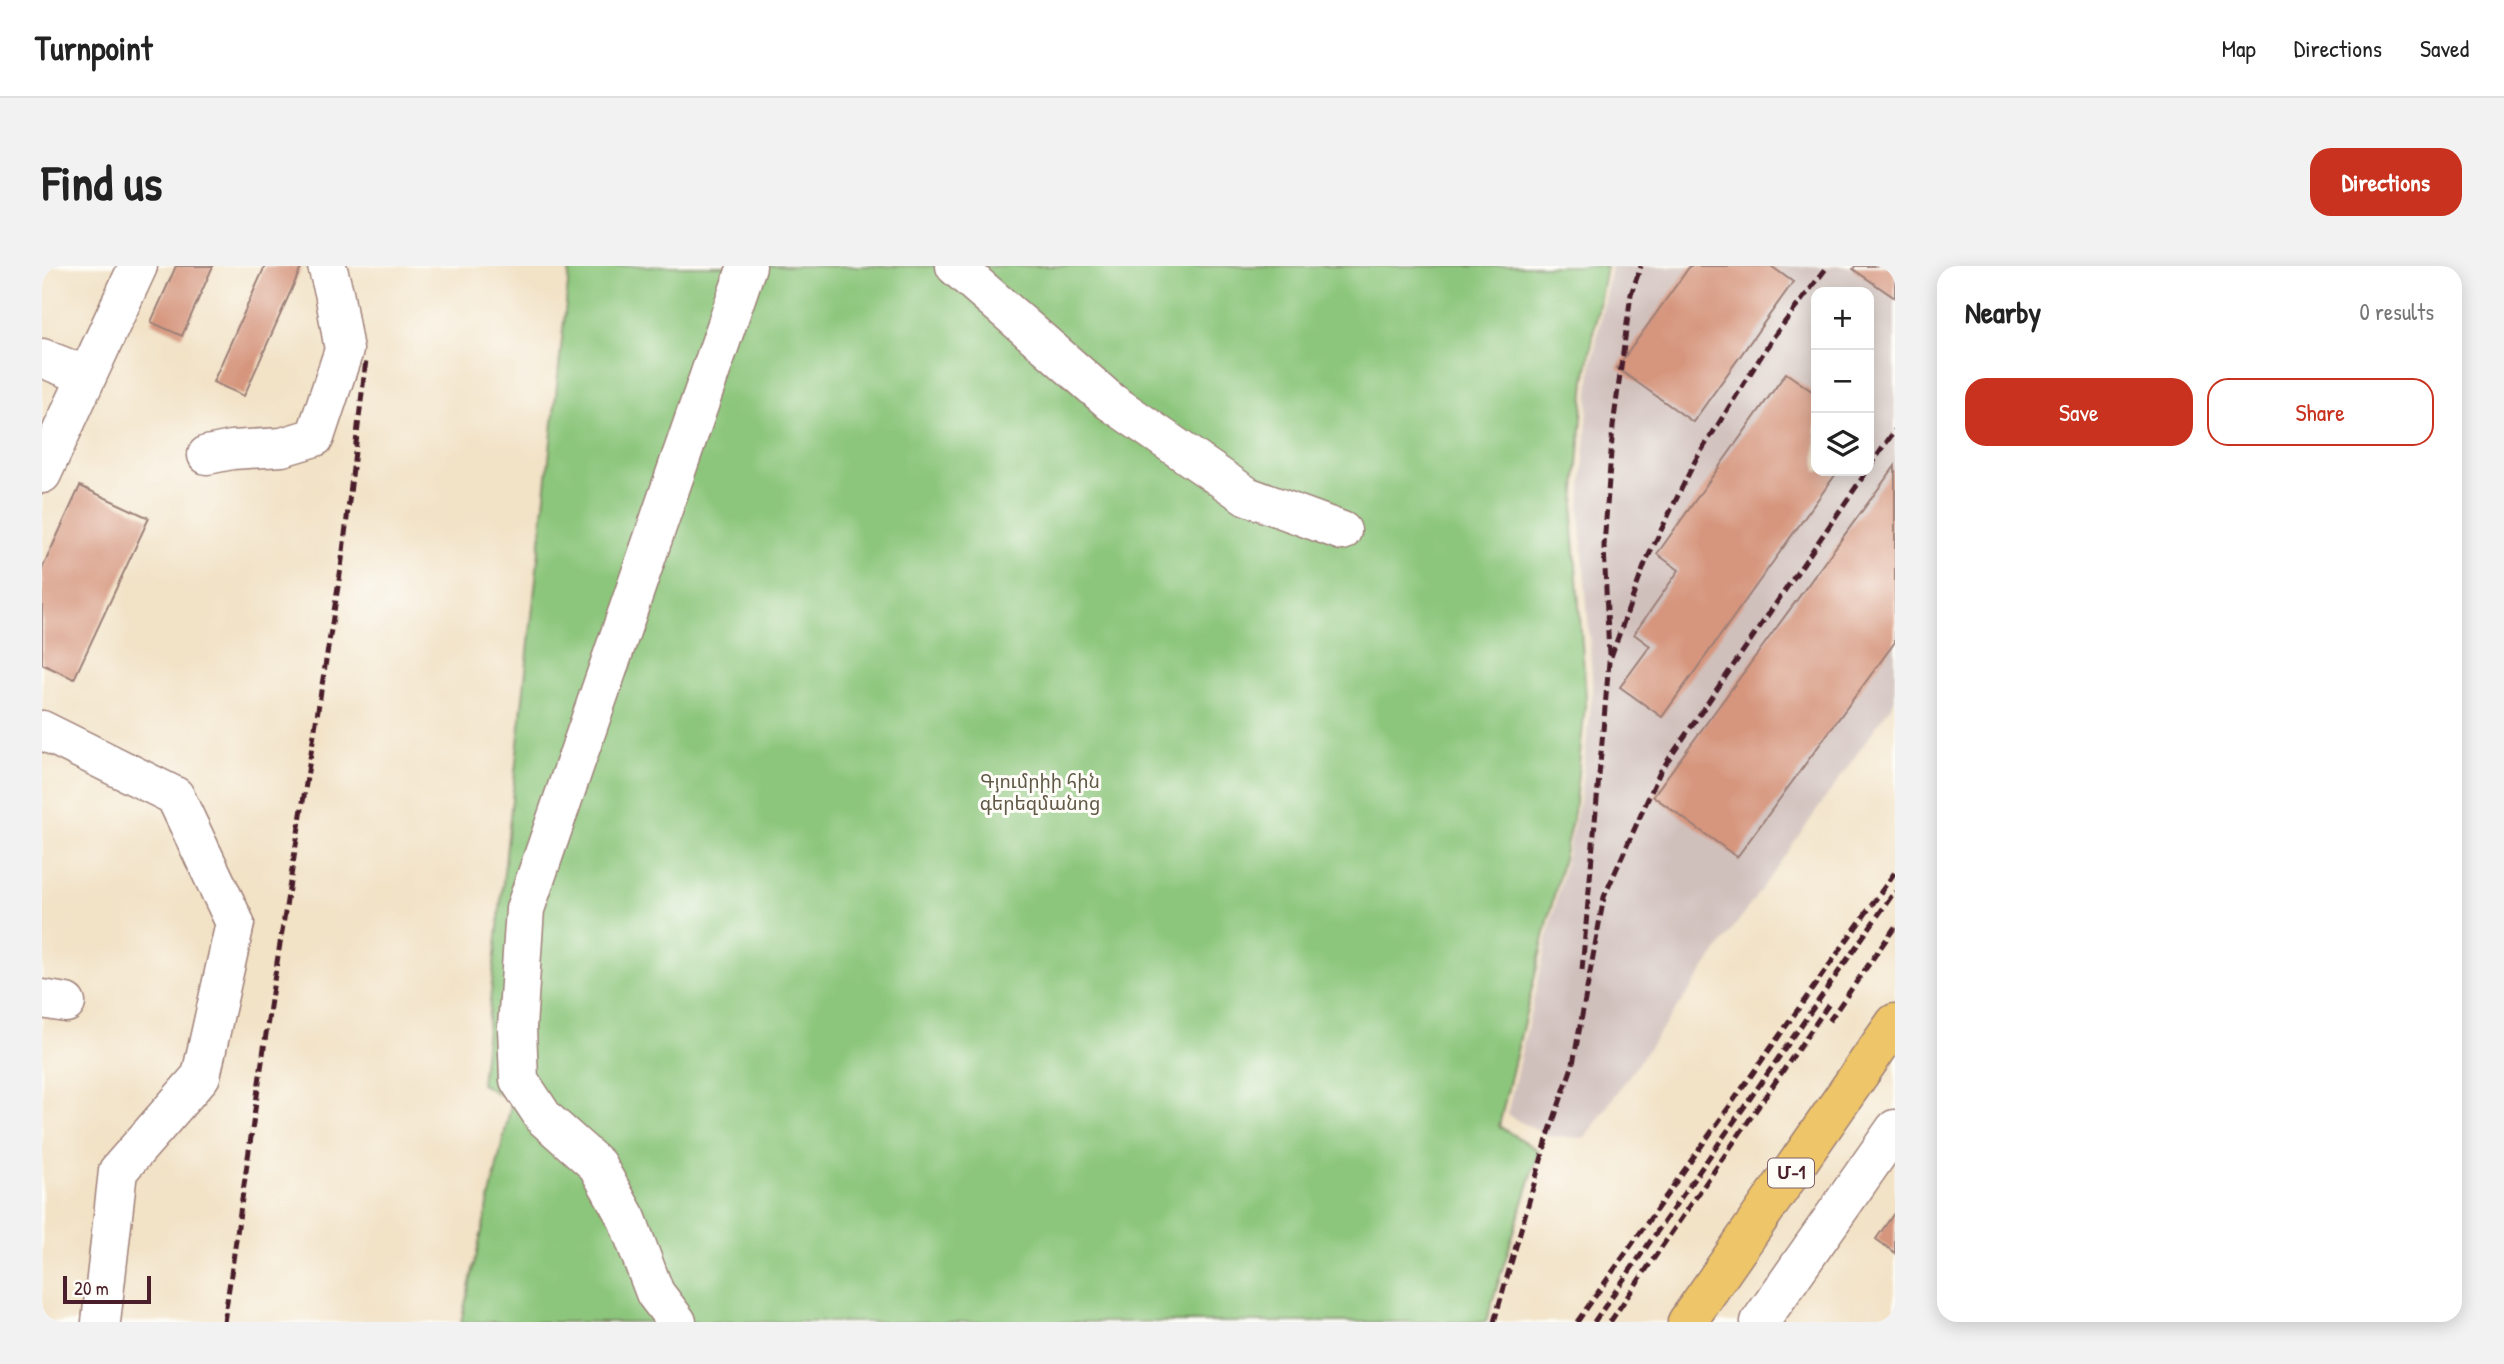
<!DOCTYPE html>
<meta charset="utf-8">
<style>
body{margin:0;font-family:"Patrick Hand","Noto Sans Armenian",sans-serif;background:#f2f2f2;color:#222}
.controls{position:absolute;right:21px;top:21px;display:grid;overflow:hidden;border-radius:14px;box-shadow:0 4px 18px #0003}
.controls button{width:63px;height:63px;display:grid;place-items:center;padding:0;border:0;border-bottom:2px solid #e0e0e0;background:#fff;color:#222;font:35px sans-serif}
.scale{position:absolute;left:21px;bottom:18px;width:88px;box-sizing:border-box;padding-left:7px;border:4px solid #4a1f2b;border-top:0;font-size:19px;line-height:24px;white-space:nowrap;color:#4a1f2b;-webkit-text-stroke:5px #fdfcf7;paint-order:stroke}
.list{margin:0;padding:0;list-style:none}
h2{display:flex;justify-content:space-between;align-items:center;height:91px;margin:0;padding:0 28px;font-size:30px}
h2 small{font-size:23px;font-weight:400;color:#767676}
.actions{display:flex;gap:14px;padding:21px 28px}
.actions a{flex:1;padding:16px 0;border:2px solid #c8321e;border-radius:21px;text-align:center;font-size:24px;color:#c8321e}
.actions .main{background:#c8321e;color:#fff}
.icon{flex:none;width:38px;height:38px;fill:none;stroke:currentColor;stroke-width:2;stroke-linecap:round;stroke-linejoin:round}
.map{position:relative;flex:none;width:1853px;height:1056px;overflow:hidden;border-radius:21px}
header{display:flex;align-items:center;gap:42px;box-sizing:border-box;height:98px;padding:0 35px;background:#fff;border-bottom:2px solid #e0e0e0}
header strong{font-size:33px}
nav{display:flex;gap:38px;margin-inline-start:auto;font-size:24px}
.intro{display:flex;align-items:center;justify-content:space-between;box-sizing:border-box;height:168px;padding:0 42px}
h1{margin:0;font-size:49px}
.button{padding:18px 32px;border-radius:21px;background:#c8321e;color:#fff;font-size:24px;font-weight:700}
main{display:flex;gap:42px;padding:0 42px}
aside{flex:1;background:#fff;border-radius:21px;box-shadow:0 4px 18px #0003}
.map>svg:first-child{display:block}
</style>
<header>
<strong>Turnpoint</strong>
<nav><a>Map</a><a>Directions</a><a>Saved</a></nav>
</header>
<div class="intro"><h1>Find us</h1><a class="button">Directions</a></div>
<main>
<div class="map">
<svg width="1853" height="1056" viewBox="0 0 1853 1056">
<rect width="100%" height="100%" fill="#fdfcf7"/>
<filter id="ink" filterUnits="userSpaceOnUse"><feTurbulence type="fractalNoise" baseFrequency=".0143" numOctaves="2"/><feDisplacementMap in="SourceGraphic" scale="14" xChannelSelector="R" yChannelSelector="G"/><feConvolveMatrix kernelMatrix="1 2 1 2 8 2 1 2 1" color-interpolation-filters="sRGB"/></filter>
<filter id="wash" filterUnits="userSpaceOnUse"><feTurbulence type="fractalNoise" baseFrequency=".00686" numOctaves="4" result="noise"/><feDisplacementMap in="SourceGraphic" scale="28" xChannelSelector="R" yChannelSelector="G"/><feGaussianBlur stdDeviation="1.57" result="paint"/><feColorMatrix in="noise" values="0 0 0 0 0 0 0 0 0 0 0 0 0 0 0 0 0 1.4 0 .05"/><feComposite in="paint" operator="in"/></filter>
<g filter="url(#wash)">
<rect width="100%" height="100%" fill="#f2e2c6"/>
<path fill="#d0c0bc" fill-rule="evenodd" d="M1569,0H1853V434L1543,872L1506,870L1465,849L1538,532L1551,423L1538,246L1549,102ZM1774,26H1827V205H1774Z"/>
<path fill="#8cc67b" stroke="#6b7253" stroke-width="2" d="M528,0H1564L1543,114L1531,261L1544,431L1532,546L1457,860L1497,885L1444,1056H419L470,835L439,818Z"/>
<g id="blocks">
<path fill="#d6957d" d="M134,0H171L140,70L109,56Z
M223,0H260L202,130L171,116Z
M1648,0H1729L1751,16L1651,156L1575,102Z
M1813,0H1853V32L1811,3Z
M1744,107L1774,128V205H1796L1620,451L1578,421L1608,380L1592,368L1637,304L1615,288Z
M1853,200V376L1695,591L1611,530Z
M38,220L107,252L32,413L0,398V303Z
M1853,946V987L1834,973Z"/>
</g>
</g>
<g filter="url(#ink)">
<use href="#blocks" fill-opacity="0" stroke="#9e8078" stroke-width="2"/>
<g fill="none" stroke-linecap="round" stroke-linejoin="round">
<defs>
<path id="minor" d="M913,0L1069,136L1205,230L1300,265
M0,92L45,110
M165,189L190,184L240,181L273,171L302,84L292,26L285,0
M0,208L96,0
M0,464L133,530L193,657L159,810L76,905L59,1056
M0,733L24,737
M635,1056L613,1027L585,953L555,899L502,852L477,814L475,761L483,643L705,0
M1718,1056L1853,863"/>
<path id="highway" d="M1645,1056L1853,757"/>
</defs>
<use href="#minor" stroke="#9e8078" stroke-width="41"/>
<use href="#highway" stroke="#9e8078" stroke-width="41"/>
<use href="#minor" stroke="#fff" stroke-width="38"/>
<use href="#highway" stroke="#eec569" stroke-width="38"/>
<path stroke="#4a1f2b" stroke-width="5" stroke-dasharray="10 5" stroke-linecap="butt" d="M1827,202L1853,164
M1567,389L1562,280L1571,160L1589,28L1599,0
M1540,704L1567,396L1604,295L1653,195L1732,70L1786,0
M1787,755L1853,661
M182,1056L230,727L299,302L324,94
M1452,1056L1506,870L1531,798L1562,631L1618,506L1825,205
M1535,1056L1853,606
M1552,1056L1853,625
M1568,1056L1787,738"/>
</g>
</g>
<g text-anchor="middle" stroke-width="6" stroke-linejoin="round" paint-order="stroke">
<rect fill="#fdfcf7" stroke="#806168" stroke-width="2" x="1726" y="892.5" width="46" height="29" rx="5"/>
<g font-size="18" font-weight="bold" fill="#4a1f2b">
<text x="1749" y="913">Մ-1</text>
</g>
<g font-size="19" fill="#615947" stroke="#fdfcf7">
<text x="998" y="522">Գյումրիի հին<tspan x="998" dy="22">գերեզմանոց</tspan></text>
</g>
</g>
</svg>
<div class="controls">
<button>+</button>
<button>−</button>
<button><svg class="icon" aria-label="layers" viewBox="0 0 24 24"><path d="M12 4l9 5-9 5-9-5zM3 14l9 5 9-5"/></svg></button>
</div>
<div class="scale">20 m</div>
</div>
<aside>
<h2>Nearby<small>0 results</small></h2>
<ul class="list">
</ul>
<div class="actions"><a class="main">Save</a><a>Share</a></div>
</aside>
</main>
